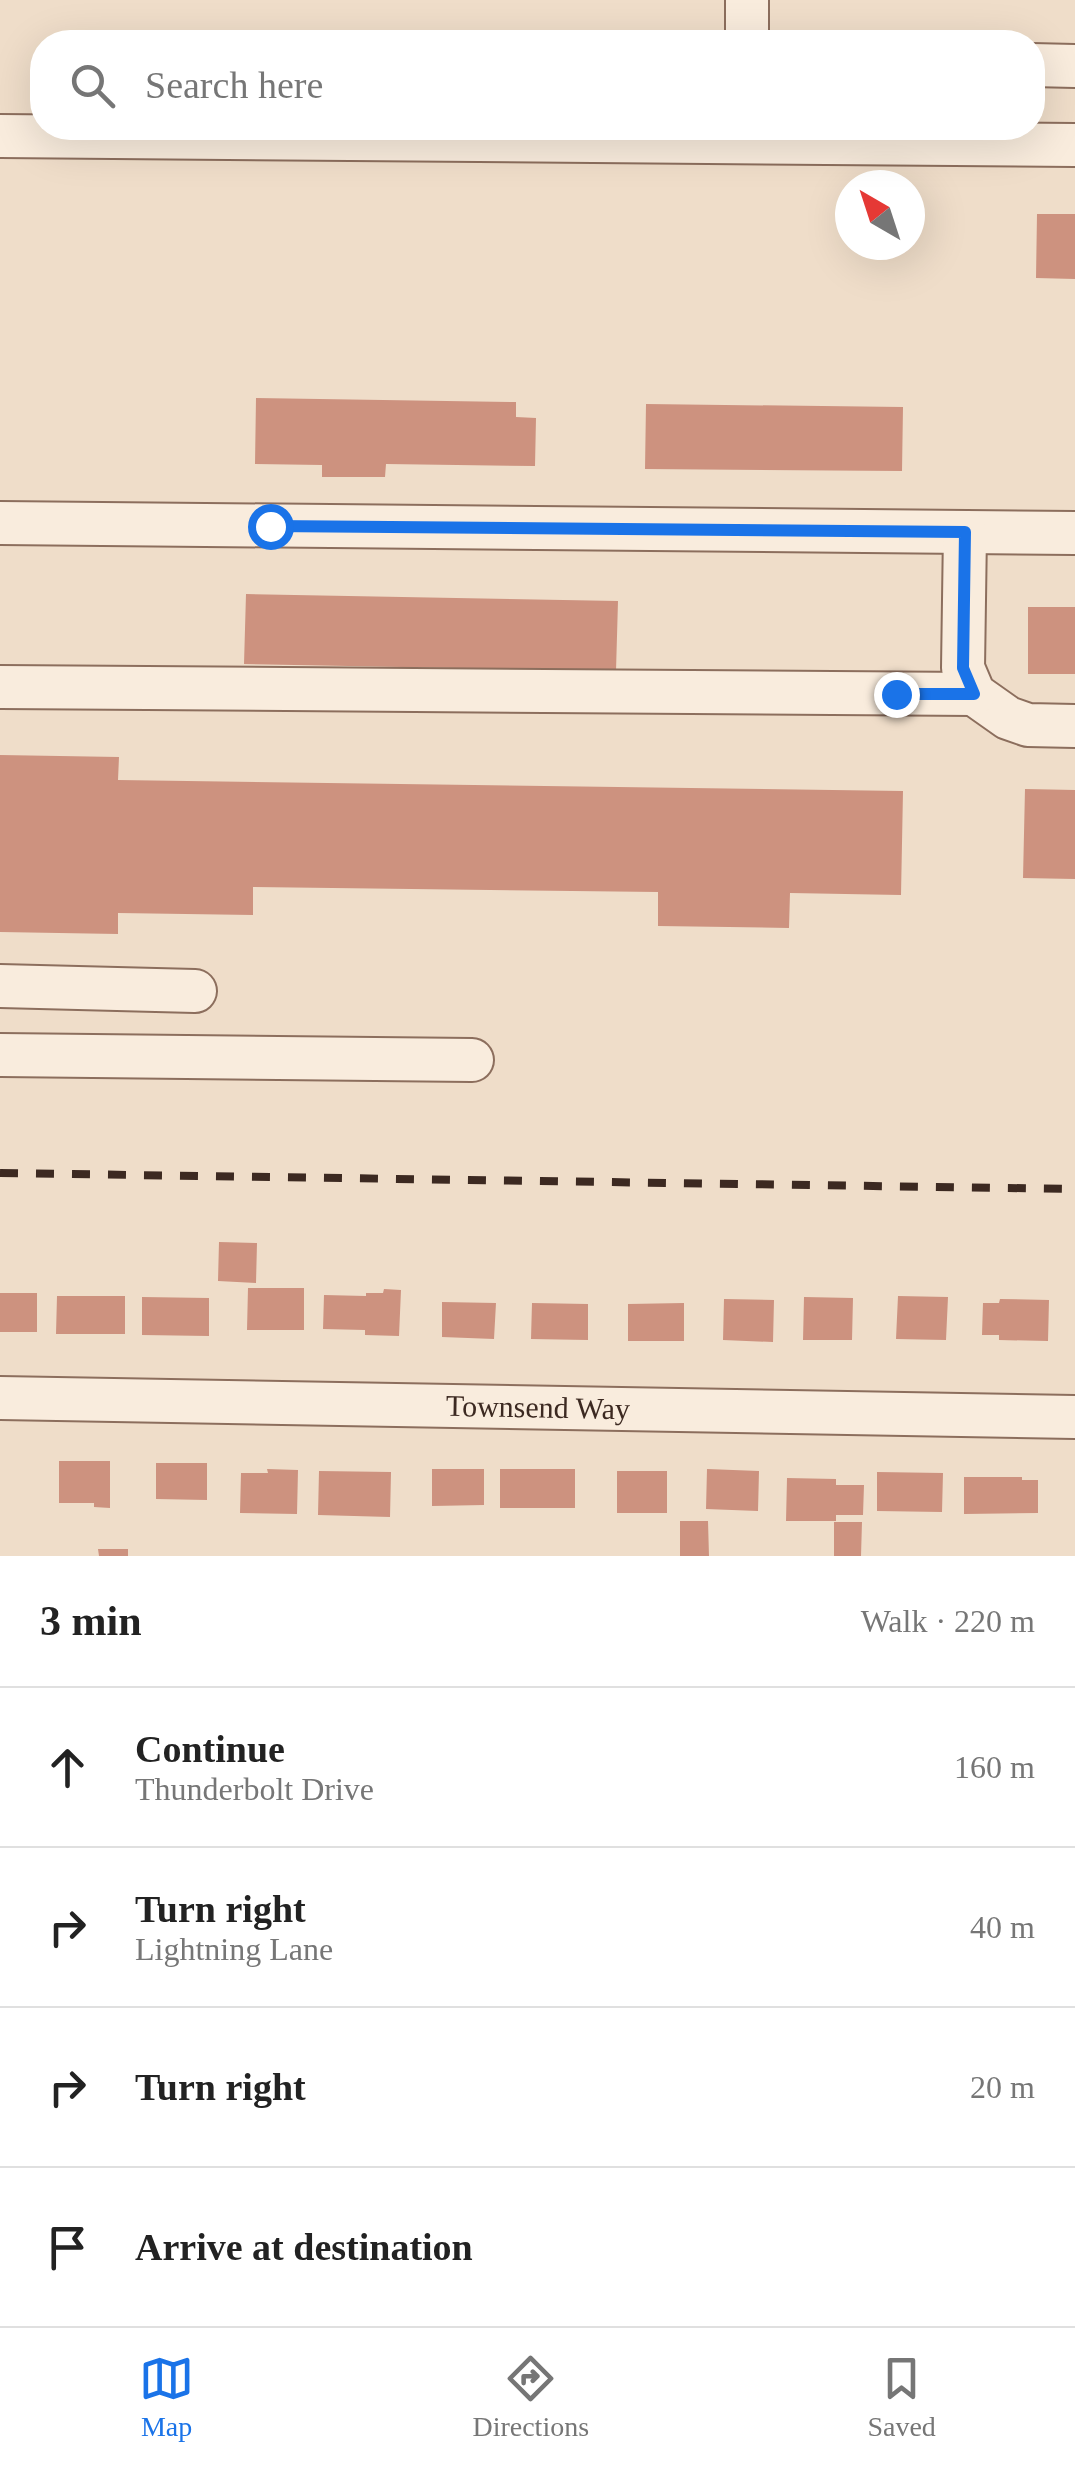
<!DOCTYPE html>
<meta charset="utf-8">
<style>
body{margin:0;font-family:Georgia,serif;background:#f2f2f2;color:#222}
.compass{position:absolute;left:835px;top:170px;width:90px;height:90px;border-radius:50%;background:#fff;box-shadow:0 10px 40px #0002;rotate:321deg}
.stop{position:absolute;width:30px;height:30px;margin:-22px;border:8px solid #1a73e8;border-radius:50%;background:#fff}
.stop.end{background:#1a73e8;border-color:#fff;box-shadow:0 2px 10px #0008}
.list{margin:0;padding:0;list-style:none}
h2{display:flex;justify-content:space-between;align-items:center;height:130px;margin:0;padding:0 40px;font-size:42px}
h2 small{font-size:32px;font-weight:400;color:#767676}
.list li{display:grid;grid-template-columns:65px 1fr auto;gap:30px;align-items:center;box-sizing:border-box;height:160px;padding:0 40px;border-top:2px solid #e0e0e0}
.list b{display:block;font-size:38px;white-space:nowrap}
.list p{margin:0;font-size:32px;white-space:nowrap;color:#767676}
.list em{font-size:32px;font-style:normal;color:#767676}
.icon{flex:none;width:55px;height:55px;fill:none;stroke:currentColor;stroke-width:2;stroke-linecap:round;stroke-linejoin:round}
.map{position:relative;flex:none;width:1075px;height:1556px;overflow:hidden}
.search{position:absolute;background:#fff;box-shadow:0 10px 40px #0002;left:30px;right:30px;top:30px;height:110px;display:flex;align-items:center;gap:25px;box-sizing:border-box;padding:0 35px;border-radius:40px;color:#767676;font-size:38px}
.sheet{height:770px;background:#fff}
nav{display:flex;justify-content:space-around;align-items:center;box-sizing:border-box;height:140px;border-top:2px solid #e0e0e0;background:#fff;font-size:28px;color:#767676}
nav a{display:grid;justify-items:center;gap:5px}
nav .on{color:#1a73e8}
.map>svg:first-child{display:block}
</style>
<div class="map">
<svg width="1075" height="1556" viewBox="0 0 1075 1556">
<rect width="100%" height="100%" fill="#efddc9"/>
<path fill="#cd927f" d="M1037,214H1075V279L1036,278Z
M256,398L516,402V417L536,418L535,466L386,464L385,477H322V465L255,464Z
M646,404L903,407L902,471L645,469Z
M246,594L618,601L616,671L244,664Z
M1028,607H1075V674H1028Z
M0,755L119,757L118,780L903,791L901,895L790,893L789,928L658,926V892L253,887V915L118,913V934L0,932Z
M1025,789L1075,790V879L1023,878Z
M219,1242L257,1243L256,1283L218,1281Z
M248,1288H304V1330H247Z
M384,1289L401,1290L399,1336L365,1335V1330L323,1329L324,1295L366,1296V1293H383Z
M0,1293H37V1332H0Z
M57,1296H125V1334H56Z
M898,1296L948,1297L946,1340L896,1339Z
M142,1297L209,1298V1336L142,1335Z
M804,1297L853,1298L852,1340H803Z
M724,1299L774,1300L773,1342L723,1340Z
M1000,1299L1049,1300L1048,1341L999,1340V1335H982L983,1303H999Z
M442,1302L496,1303L494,1339L442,1337Z
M532,1303L588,1304V1340L531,1339Z
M684,1303V1341H628V1304Z
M59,1461H110V1508L94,1507V1503H59Z
M156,1463H207V1500L156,1499Z
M267,1469L298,1470L297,1514L240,1513L241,1473H268Z
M432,1469H484V1505L432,1506Z
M500,1469H575V1508H500Z
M707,1469L759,1471L758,1511L706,1509Z
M319,1471L391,1472L390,1517L318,1515Z
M617,1471H667V1513H617Z
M877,1472L943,1473L942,1512L877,1511Z
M964,1477H1022V1480H1038V1513L964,1514Z
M787,1478L836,1479V1485H864L863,1515H836V1521H786Z
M680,1521H708L709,1556H680Z
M834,1522H862L861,1556H834Z
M98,1549H128V1556H99Z"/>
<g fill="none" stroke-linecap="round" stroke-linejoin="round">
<defs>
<g id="minor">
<path d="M747,0V42"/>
<path d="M1032,65L1075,66"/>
<path d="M0,136L1075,145"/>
<path d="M0,523L1075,533"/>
<path d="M965,532L963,668L974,694L1008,718L1028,725L1075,726"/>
<path d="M0,687L974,694"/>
<path d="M0,986L195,991"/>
<path d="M0,1055L472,1060"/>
<path id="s1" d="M0,1398L1075,1417"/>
</g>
</defs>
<use href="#minor" stroke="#8c6e5d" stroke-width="46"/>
<use href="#minor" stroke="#f9ecdd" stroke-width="42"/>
<path stroke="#3c2921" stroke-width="8" stroke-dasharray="18 18" stroke-linecap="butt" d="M0,1173L1075,1189"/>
</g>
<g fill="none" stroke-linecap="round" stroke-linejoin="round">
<path stroke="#1a73e8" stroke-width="12" d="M270,526L965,532L963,668L974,694H896"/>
</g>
<g text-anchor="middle" stroke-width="9" stroke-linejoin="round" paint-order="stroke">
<g font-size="30" fill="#3c2921" stroke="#f6e9d9">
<text dy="10" stroke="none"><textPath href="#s1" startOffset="538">Townsend Way</textPath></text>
</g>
</g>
</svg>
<svg class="compass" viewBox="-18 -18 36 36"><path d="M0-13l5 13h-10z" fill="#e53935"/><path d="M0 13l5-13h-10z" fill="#767676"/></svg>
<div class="stop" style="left:270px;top:526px"></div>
<div class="stop end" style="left:896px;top:694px"></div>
<div class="search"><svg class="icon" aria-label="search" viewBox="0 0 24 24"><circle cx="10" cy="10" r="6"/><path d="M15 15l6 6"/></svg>Search here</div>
</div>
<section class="sheet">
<h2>3 min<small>Walk · 220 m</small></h2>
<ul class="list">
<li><svg class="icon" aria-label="ahead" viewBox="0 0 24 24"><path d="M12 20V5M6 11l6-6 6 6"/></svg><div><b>Continue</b><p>Thunderbolt Drive</p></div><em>160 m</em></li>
<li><svg class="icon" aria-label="right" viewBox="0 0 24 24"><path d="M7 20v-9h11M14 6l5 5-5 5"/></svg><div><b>Turn right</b><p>Lightning Lane</p></div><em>40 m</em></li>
<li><svg class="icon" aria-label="right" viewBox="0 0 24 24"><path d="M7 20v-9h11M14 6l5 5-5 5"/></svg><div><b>Turn right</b></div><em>20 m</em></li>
<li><svg class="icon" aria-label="arrive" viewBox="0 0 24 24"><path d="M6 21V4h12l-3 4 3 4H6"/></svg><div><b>Arrive at destination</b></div></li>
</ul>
</section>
<nav>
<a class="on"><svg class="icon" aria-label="map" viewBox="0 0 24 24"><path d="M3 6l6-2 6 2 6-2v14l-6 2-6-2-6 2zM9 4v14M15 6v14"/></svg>Map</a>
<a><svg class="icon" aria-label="directions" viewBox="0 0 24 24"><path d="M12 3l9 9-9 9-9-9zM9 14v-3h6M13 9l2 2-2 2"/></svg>Directions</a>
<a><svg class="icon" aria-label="saved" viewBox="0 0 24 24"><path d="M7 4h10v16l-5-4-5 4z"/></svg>Saved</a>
</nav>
